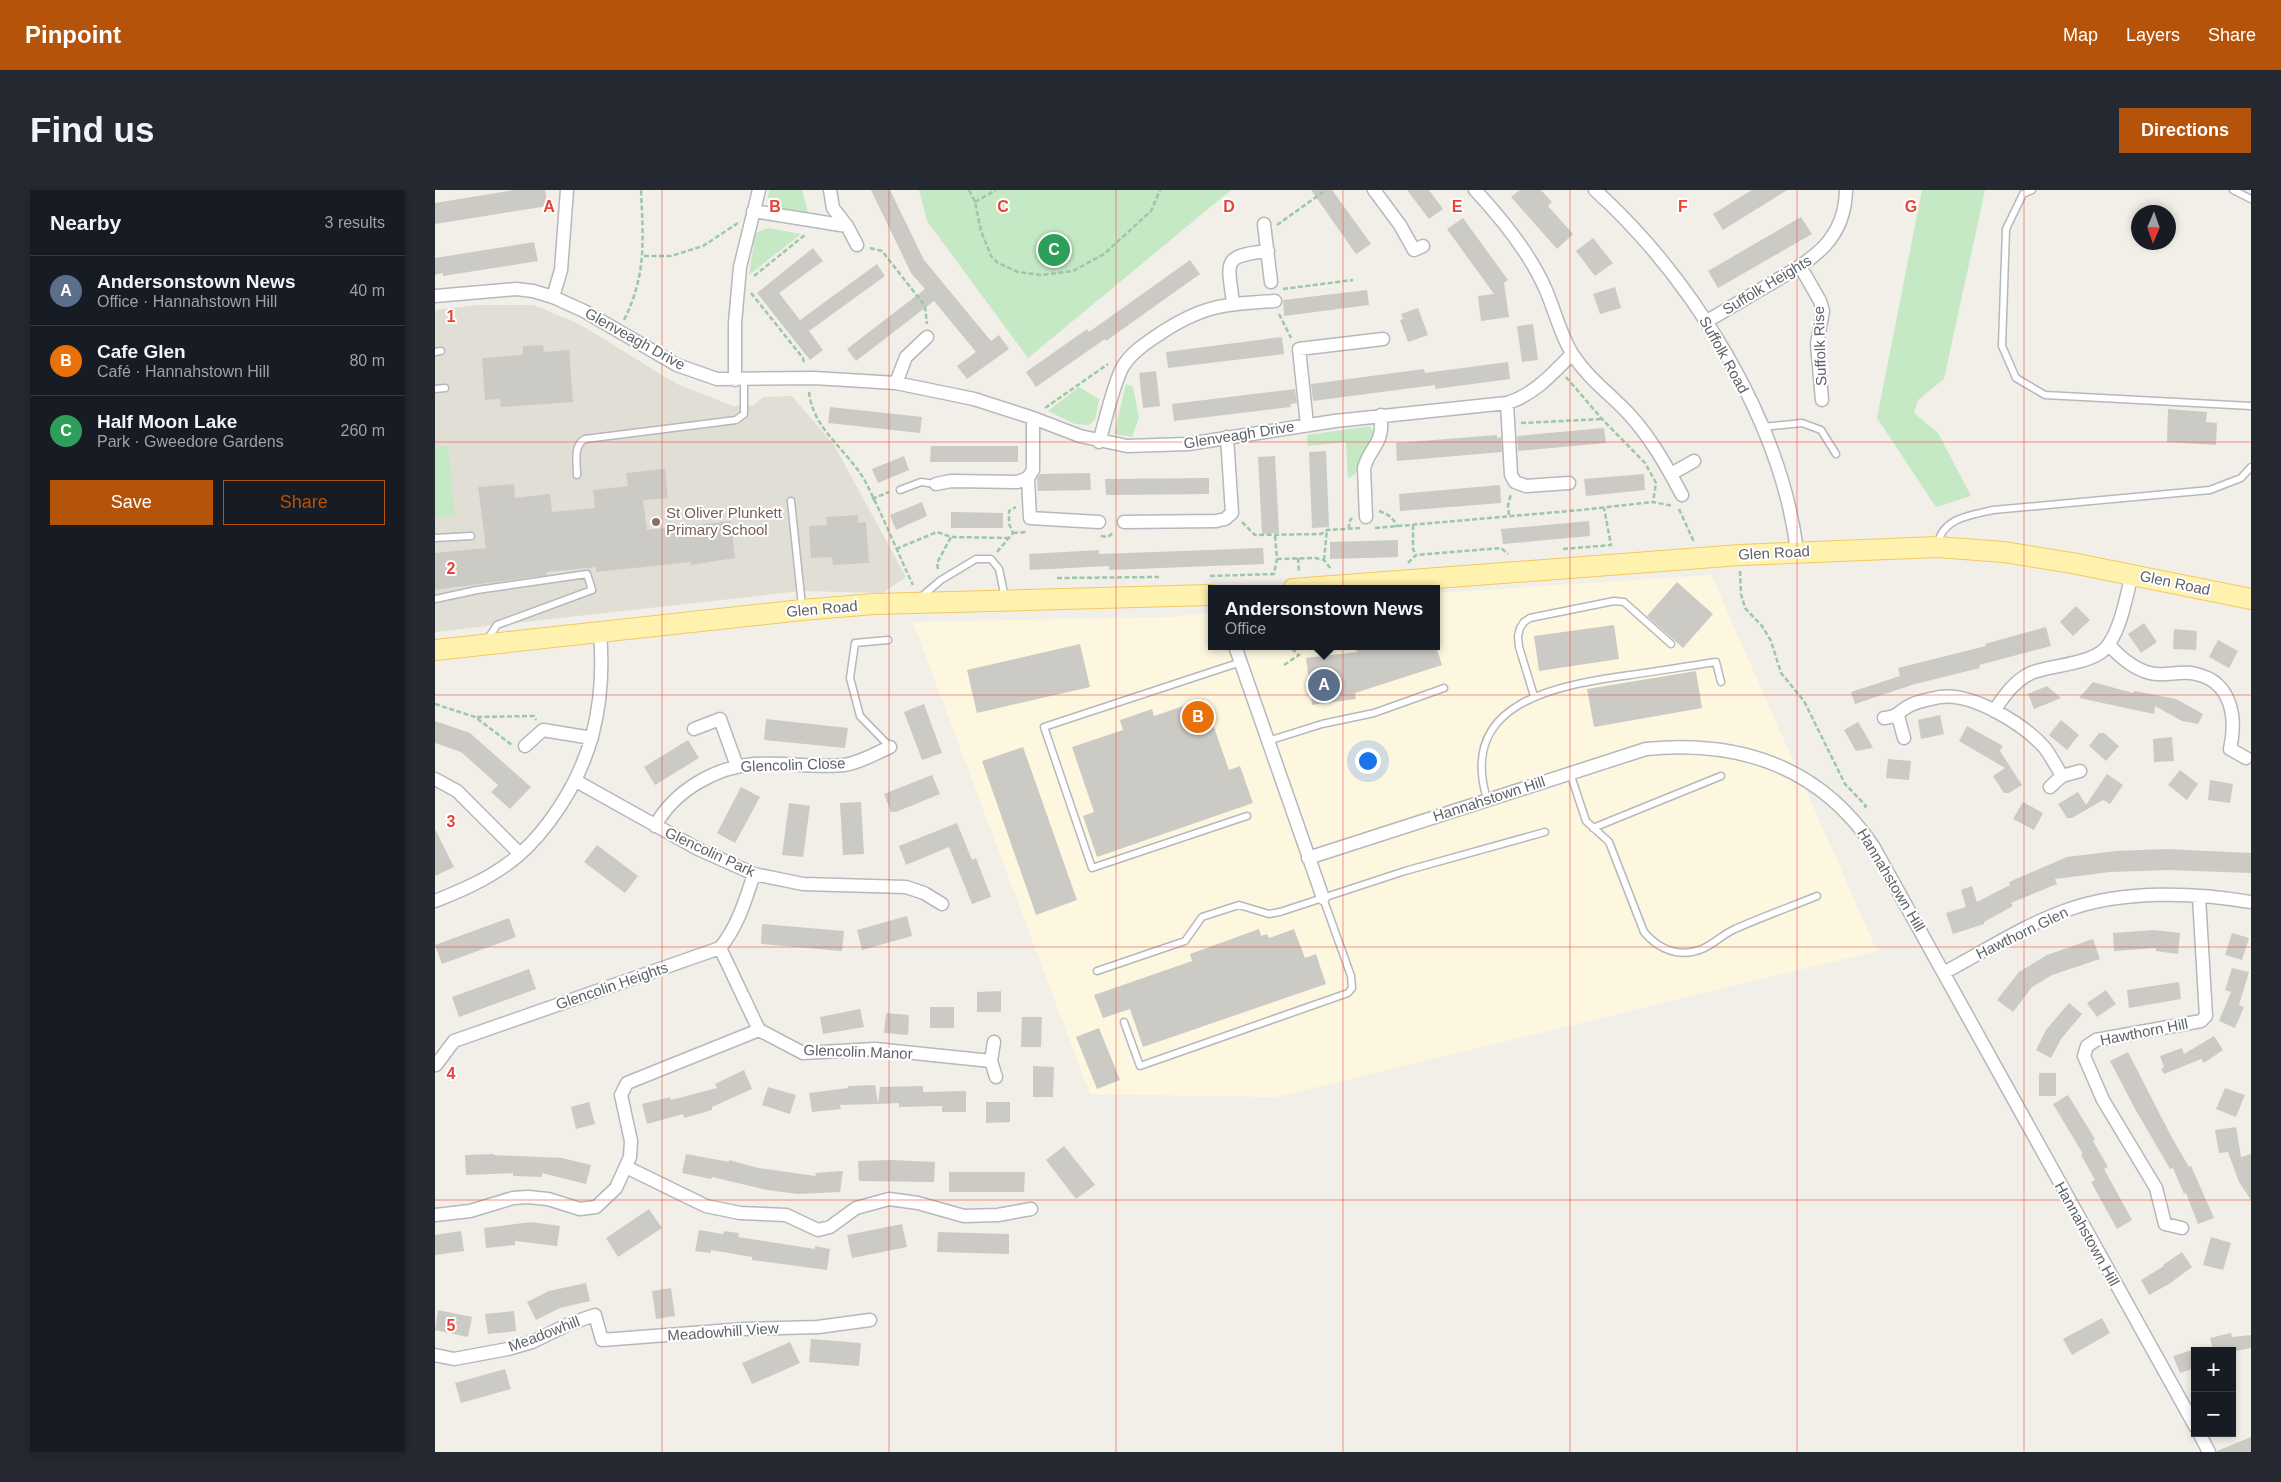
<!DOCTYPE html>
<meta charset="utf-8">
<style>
body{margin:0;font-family:Arial,sans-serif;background:#242831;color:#f1f3f6}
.controls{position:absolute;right:15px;bottom:15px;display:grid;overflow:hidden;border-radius:0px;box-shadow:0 2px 8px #0003}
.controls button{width:45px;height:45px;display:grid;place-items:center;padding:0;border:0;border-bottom:1px solid #363941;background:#171b24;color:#f1f3f6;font:25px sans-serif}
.compass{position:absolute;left:1696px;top:15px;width:45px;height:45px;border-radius:50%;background:#171b24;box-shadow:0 2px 8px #0003;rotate:182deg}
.you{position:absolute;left:932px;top:570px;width:18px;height:18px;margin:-12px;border:4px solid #fff;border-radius:50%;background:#1a73e8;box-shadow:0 0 0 8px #1a73e833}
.badge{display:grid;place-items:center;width:32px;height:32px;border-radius:50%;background:#b45309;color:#fff;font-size:16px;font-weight:700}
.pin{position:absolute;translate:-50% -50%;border:2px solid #fff;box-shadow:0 1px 5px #0006}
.popup{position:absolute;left:773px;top:395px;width:232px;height:65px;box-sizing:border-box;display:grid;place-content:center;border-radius:0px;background:#171b24;filter:drop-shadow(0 1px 4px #0005);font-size:16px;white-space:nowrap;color:#9ea1a6}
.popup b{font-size:19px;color:#f1f3f6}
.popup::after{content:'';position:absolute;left:50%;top:100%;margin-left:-10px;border:10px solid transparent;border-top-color:#171b24}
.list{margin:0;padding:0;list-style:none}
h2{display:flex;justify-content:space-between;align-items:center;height:65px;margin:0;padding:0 20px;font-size:21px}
h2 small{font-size:16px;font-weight:400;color:#9ea1a6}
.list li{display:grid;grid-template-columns:32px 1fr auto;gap:15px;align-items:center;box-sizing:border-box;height:70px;padding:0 20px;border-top:1px solid #363941}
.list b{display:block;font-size:19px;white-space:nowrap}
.list p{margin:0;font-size:16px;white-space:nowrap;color:#9ea1a6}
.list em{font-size:16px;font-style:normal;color:#9ea1a6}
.actions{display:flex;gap:10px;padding:15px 20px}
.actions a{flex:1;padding:11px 0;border:1px solid #b45309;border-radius:0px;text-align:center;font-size:18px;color:#b45309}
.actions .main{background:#b45309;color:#fff}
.map{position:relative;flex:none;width:1816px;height:1262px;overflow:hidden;border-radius:0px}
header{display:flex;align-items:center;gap:30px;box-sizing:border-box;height:70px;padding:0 25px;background:#b45309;color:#fff}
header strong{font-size:24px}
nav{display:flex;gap:28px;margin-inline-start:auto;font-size:18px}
.intro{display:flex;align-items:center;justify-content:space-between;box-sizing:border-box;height:120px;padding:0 30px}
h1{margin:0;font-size:35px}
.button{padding:12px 22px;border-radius:0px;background:#b45309;color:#fff;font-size:18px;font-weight:700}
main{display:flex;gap:30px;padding:0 30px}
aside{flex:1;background:#171b24;border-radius:0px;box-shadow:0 2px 8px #0003}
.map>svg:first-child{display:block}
</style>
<header>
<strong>Pinpoint</strong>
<nav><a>Map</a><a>Layers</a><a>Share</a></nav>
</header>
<div class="intro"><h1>Find us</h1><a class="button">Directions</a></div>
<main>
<aside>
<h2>Nearby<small>3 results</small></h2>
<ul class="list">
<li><span class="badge" style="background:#5c6f8a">A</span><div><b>Andersonstown News</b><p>Office · Hannahstown Hill</p></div><em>40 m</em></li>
<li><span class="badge" style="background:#e8710a">B</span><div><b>Cafe Glen</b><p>Café · Hannahstown Hill</p></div><em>80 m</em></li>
<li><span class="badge" style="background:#2e9e5b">C</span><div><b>Half Moon Lake</b><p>Park · Gweedore Gardens</p></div><em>260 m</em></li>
</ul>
<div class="actions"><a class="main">Save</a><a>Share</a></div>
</aside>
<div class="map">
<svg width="1816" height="1262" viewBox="0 0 1816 1262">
<rect width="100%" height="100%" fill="#f1efe8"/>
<path fill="#fef7e0" d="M1276,385L1442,761L841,907L655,904L478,432L738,427L776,422V456H1002V403Z"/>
<path fill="#e1ded6" d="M42,115H99L146,135L242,194L298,216H318L328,207L357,206L399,255L471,387L448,403L366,401L0,442V120Z"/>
<path fill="#c5e8c5" d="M334,0H367L373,22L341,18L333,8Z
M484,0H796L593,168L492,31Z
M1487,0H1550L1509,189L1483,210L1479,223L1503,243L1536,306L1501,317L1442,228Z
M334,38L366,44L314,85L320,46L322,42Z
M691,194L698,197L704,228L697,247L679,244Z
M644,197L664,209L660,230L654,235L640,234L613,221Z
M935,236L940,244L921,283L913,289L911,252L873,256L872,245Z
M13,256L20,326L0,328V257Z"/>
<path fill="#cccac5" d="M79,0H110L113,16L0,34V13Z
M436,0H455L489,70L556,151L564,145L574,159L532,189L522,176L541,162L499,111L421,171L412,159L490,99L476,83Z
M876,0H897L936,54L921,64Z
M972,0H994L1008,19L994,29Z
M1085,0H1106L1117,12L1113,16L1138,44L1122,59L1076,7Z
M1317,0H1352L1288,40L1278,24Z
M1366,27L1377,44L1283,98L1273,81Z
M1028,28L1073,90L1069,93L1074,127L1046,131L1043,106L1059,104L1012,39Z
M1158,48L1178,73L1160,86L1141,61Z
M99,52L103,71L8,86V83L0,85V68Z
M378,58L388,71L344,103L365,130L442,74L450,86L374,141L388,160L375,170L322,103Z
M755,70L765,84L671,151L670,149L601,197L591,182L652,139L654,142Z
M1180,97L1186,118L1165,124L1158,104Z
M932,100L934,115L849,126L848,110Z
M983,118L993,145L973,152L965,130L968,129L966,124Z
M1098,134L1103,170L1087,172L1082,136Z
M847,147L849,164L733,178L731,162Z
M108,155L109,162L134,160L138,212L66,217L65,209L50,210L47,168L88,165V156Z
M1073,172L1075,189L1000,199V195L878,211L876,194L989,179L990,183Z
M721,181L725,216L708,218L704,183Z
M860,199L862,213L855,214L856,217L739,231L737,214Z
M395,217L487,227L485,243L393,233Z
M1733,219L1772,222L1771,232L1782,233L1781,255L1732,252Z
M1169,238L1171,253L1083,261L1082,246Z
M1062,245V248L1066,247L1067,262L962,271L961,253Z
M496,256H583V272H495Z
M891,261L894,337L877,338L874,262Z
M469,266L474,280L443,293L437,279Z
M840,266L844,343L827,344L823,267Z
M230,279L233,308L208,310L212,340L296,331L300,368L256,375V372L161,382V377L112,382V385L0,400V363L51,358L43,297L79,294L80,308L115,304L117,322L160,318L158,300L193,296L191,283Z
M655,283L656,300L603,301L602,288L605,284Z
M1209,284L1210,300L1151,306L1149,289Z
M774,288V304L671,305L670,289Z
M1065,295L1066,313L965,321L964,304Z
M487,312L492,326L461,340L455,325Z
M516,322L568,323V338H516Z
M423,325V333L431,332L434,373L398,375L397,367L376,368L374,336L392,335L391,327Z
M1154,331L1155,346L1068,354L1066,339Z
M963,350V367L895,369V352Z
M828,358L829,374L674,380V376L595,380L594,364L664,360V364Z
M1242,392L1278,424L1248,458L1212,426Z
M1641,416L1655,430L1638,446L1625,432Z
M1709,433L1722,452L1706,463L1693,444Z
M1179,435L1184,469L1104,481L1099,446Z
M1611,437L1616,456L1544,475L1545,478L1480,494L1420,514L1416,502L1465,486L1463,478L1551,456L1550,454Z
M1739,439L1762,441L1761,460L1738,459Z
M1783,450L1803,461L1794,478L1774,467Z
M645,454L655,497L542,523L532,480Z
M920,456H1001L1007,475L920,503L921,509L877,515L871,468L922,462Z
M1261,481L1267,518L1159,537L1152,499Z
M1658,492L1698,503L1700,501L1741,509L1768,524L1763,534L1747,531L1720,516L1719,524L1644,508Z
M1612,496L1626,508L1599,519L1593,504Z
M769,509L794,580L805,576L818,613L662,667L648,626L659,622L637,557L688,540L685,530L717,519L719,526Z
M489,514L507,563L487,570L469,522Z
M1505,525L1509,544L1486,549L1483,530Z
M331,529L413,538L410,558L329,550Z
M1626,530L1644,545L1632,560L1614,545Z
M0,531L35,543L96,597L75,619L56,602L63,595L26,562L0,553Z
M1423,532L1431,545L1438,558L1421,561L1409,540Z
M1532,536L1568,556L1565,561L1587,595L1574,603H1569L1558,586L1570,578L1524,551Z
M1664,543H1669L1684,556L1671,571L1654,556Z
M1737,547L1739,571L1719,572L1718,549Z
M253,550L264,568L220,595L209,577Z
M588,557L642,710L601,725L547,571Z
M1453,569L1476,571L1474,590L1451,588Z
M1745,580L1763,594L1752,610L1733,595Z
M1672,584L1688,595L1675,614L1668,610L1637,628H1632L1623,614L1643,602L1651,615Z
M497,585L505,604L461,622H456L449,604Z
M1775,590L1798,594L1795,613L1773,610Z
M306,597L325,607L300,653L282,643Z
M426,612L429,664L408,665L405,613Z
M1588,612L1608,623L1599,640L1578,629Z
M354,613L375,616L368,667L347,665Z
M522,633L537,670L541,668L556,707L537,714L514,657L471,675L464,656Z
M0,639L19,677L0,686Z
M162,655L203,686L190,703L149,672Z
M1730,659L1816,663V683L1734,680L1675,682L1620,689L1622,694L1576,713L1578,716L1549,732V734L1518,744L1511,723L1531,717L1526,700L1537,696L1542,712L1575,695L1574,692L1632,667L1681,661Z
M472,726L477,746L427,760L422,740Z
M74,728L81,747L7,774L0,755Z
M327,734L409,741L407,761L326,754Z
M824,739L826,746L832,744L834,748L859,739L870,768L881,764L891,794L708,857L695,819L668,828L659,805L757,771L755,764Z
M1719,740L1745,743L1743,764L1721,761V758L1679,761L1678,743Z
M1797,743L1814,748L1807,770L1790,765Z
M1658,749L1665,769L1617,785L1597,797L1578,822L1562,810L1584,782L1612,765Z
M1797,778L1814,782L1804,815L1809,817L1800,838L1784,831L1796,802L1790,800Z
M94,779L101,799L24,827L17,807Z
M1744,792L1746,809L1694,818L1692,800Z
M1671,800L1681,814L1662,827L1652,813Z
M566,801V822H542V802Z
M1634,813L1647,824L1626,849L1616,868L1601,860L1611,840Z
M495,817H519V838H495Z
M425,819L429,837L388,844L385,827Z
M451,823L474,825L473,845L449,843Z
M587,827H607L606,857H586Z
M664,838L685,890L662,899L641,847Z
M1779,846L1788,860L1769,873L1766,869L1729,884L1726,879L1729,877L1725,866L1747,858L1749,864Z
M1693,862L1736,946L1754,977L1756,976L1779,1028L1763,1034L1751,1003L1749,1004L1738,978L1735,979L1699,917L1675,871Z
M598,876L619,877L618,907H598Z
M309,880L317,899L277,917V920L249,928L248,924L212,934L207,914L235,907L236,910L282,898L280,894Z
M1604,883H1621V906H1604Z
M440,895L443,914L405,915L406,919L377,922L374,903L413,898V896Z
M488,896V902L531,901V922H507V916L464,917V913L443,914L445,897Z
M333,897L361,905L355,924L327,915Z
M1790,898L1810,905L1801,927L1781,919Z
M1633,905L1660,949L1658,951L1673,977L1669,979L1697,1030L1682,1039L1656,992L1660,990L1646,965L1648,964L1618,914Z
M154,912L160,934L141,939L136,917Z
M551,912H575V932L551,933Z
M1801,937L1806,967L1816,964V1010L1804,992L1793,962L1784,963L1780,940Z
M629,956L660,995L641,1009L611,970Z
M59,964V965L127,968L156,975L151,994L107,983V987L78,986V983L31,985L30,965Z
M251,964L294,972V970L323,978L381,986L380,983L408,981L405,1002L363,1004L332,1000L277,987L276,989L247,983Z
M456,970L500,972L499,992L424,991L423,971Z
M514,982H590L589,1002H514Z
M214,1019L227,1038L183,1067L171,1048Z
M96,1032L125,1036L122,1056L80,1051V1055L51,1058L49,1038Z
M467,1034L472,1057L417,1068L412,1045Z
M264,1040L288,1044L289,1041L304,1043L303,1047L380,1059V1056L395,1059L392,1080L317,1070V1067L276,1060V1063L260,1061Z
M26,1041L29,1061L0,1065V1045Z
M503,1042L574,1044V1064L502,1062Z
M1776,1047L1796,1053L1788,1080L1768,1075Z
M1747,1062L1757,1077L1734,1094L1714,1105L1706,1090L1729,1076L1728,1075Z
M151,1093L155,1111L125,1118L101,1130L92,1112L114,1101Z
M236,1098L240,1126L221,1129L217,1101Z
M3,1120L37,1127L33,1147L0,1140Z
M79,1121L81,1141L53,1144L50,1124Z
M1667,1128L1675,1143L1637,1165L1628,1149Z
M1796,1143L1797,1147L1816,1145V1158L1797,1162V1161H1778L1775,1148Z
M376,1149L426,1153L424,1176L374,1172Z
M355,1152L365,1173L317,1194L307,1173Z
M1760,1159V1178L1745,1183L1738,1166Z
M70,1179L76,1199L26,1213L20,1193Z
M1816,1247V1262H1782V1261Z"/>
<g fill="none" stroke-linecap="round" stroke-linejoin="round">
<defs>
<path id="lane" d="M1597,0L1588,4L1571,39L1567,156L1581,188L1610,205L1816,216
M1798,0L1816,9
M0,162L6,161
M0,199L10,198
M1327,237L1367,233L1386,240L1401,264
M142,285C142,273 138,255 150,249L301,230L309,224V190
M465,300L486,292L501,294
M356,311L367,416
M0,348L36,346
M1503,353C1508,328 1536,325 1558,320L1775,300L1806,288L1816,277
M486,407L506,390L541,369H556L564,379L570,408
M0,409L42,400L152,384L157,400L62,435L52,450
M453,450L420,453L415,488L425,526L455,557
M806,472L609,537L657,678L812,626
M1099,506L1084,457L1083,446L1085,438L1089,432L1095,428L1179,411L1189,412L1236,454
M833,551L887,534L939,523L1009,498
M1135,583L1151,631L1174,652L1209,742C1224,760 1245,768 1267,759C1279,754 1288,744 1300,739C1327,727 1355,717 1382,706
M1052,609C1022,511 1124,495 1195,485C1224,481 1253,476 1281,472L1286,492
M1158,638L1286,586
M662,781L750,751L767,727L804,715L834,724L845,722L970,681L1110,642
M689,832L705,876L913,803L917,798L916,786L888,708"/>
<path id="street" d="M395,0L398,18L412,36L422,55
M939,0L965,35L979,60L988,56
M1040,0C1067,29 1094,62 1110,98C1120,120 1125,145 1138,165C1153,188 1174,203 1193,223C1216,248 1231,275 1247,305
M1160,0C1257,88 1346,230 1362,361
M318,21L412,36
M829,34L836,92
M1365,76L1385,111L1388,121L1382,154L1387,210
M0,106L81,99L98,101L118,107L149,121L242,175L282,189L379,188L461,193L539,209L598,228L645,246L692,256L753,254L900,231L1072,213C1099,205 1118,183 1137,164
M118,107L126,80L132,0
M798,113C793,71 786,66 833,61
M1272,131C1293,119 1314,106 1335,94C1376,70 1410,52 1411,0
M300,190V133L305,77L324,0
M461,193L471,167L492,147
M1072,213L1076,285L1080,292L1091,296L1134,293
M872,234L864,159L948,149
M664,252C671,229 677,199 687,178C695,164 707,156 720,147C765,116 787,114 840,111
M1236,284L1259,271
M593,288L595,328L664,332
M501,294L516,291L582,292L593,288L598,280V228
M931,327L929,278C937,252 948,258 946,225
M689,332L781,331L790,329L797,323L792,247
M1674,455C1685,467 1698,479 1715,483C1729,487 1746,480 1761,484C1797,492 1802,528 1795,559L1811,568
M800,456L888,708
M1559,521C1569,506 1579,491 1596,483C1618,474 1661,475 1674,454C1687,434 1691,407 1697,384
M1463,526L1469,548
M1449,528C1464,526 1461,524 1472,517C1481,511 1495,509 1505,507C1537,502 1588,534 1609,557C1616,566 1621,576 1627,586
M259,539L285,529L302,576
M90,556L108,540L157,548
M0,589L22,601L85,664
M141,591L263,659L319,684L368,694L471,697L489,703L507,714
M1615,597L1627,586L1645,581
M220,636C239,601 280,577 320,574C350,572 380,578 409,575C425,573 441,563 455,557
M873,668L1211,559C1304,550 1384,576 1438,656L1760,1236
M0,711C25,701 49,691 71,675C87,664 102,648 114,632C157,575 171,514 165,443
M285,758L324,840L368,863L440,859L556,871
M1510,782C1550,761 1589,735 1632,720C1687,700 1758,702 1816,712
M559,852L556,871L561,887
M1,875L19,851L285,758C303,736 310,711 319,684
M191,977L271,1016L305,1023L351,1025L383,1040L395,1037L421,1018L454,1009L483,1013L529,1026L563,1025L596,1019
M0,1025L35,1021L78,1008L93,1007L113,1009L145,1019L161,1017L181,998L195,967L196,951L186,905L192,893L324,840
M1747,1038L1730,1034L1721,998L1668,910L1649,866L1652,856L1661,850L1766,831L1771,826L1764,707
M0,1165L19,1169L73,1159L97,1152L134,1134L160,1125L167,1150L309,1139L383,1137L435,1130
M1764,1243L1774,1262"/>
<path id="primary" d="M858,399L1305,365L1502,357L1569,362L1637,373L1816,409
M0,460L367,420L439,414L776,405"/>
</defs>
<use href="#lane" stroke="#b5b8bc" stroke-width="9"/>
<use href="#street" stroke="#b5b8bc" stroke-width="15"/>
<use href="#primary" stroke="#f2c960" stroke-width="22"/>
<path stroke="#9cc7a9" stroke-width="2.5" stroke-dasharray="5 2.5" stroke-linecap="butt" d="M534,0L540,12L546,41L556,66L563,73L583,82L606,85L638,81L669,64L716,21L725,0
M540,12L561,0
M842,35L891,0
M435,58L447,61L490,116L492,134
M209,66H236L268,56L303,33
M319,86L371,44
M848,99L918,90
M316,103L368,168L369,174
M844,124L856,148
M189,130C212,84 208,49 206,0
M1131,187L1167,229L1210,273L1221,293L1218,312
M374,202C378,240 412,259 430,291C447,324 462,361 478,395
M610,218L673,174
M1086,233L1167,229
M437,309L454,302
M1244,319L1259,352
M944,321C953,324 959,328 962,337
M1074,325L1073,315L1076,304
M807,332L820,345L886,344L892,340L925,338
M978,335V359L981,365
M940,338L1146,320L1218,312L1238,316
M914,339V332L917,328
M578,343L591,342
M666,346L673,347L679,342
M461,359L502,342L516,347L574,348
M1128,359L1176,355L1169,318
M562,362L578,343L574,334V321L581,317
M863,368L864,382
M842,369L880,368L889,370L896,379
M889,370L892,340
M973,373L981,365L1066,358L1073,364
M503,379L502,373L516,347
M1305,381L1306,404L1310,418L1327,436L1336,451L1346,483L1369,511L1410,594L1431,616L1428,619
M775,386L839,384L842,369L840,345
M622,388L724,387
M849,475L864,465L854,456
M0,514L40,527L77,555
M42,527L99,526L101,530"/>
<use href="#lane" stroke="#fff" stroke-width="6"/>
<use href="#street" stroke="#fff" stroke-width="12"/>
<use href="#primary" stroke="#fff2af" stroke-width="20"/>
</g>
<path fill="none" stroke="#ea4335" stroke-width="1" stroke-opacity="0.55" d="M227,0V1262M454,0V1262M681,0V1262M908,0V1262M1135,0V1262M1362,0V1262M1589,0V1262M0,252H1816M0,505H1816M0,757H1816M0,1010H1816"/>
<circle fill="#8d6e63" stroke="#fff" stroke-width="2" cx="221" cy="332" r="5"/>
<g text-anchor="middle" stroke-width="4" stroke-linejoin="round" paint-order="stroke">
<g font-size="15" fill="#5f6368" stroke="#fff">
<text transform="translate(1332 95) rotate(-31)" y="5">Suffolk Heights</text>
<text transform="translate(200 149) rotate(29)" y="5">Glenveagh Drive</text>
<text transform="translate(1385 156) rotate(-92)" y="5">Suffolk Rise</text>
<text transform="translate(1289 165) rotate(61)" y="5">Suffolk Road</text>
<text transform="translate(804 245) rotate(-9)" y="5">Glenveagh Drive</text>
<text transform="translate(1339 363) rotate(-3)" y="5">Glen Road</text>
<text transform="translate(1740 393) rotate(12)" y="5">Glen Road</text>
<text transform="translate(387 419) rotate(-5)" y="5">Glen Road</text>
<text transform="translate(358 575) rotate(-2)" y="5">Glencolin Close</text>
<text transform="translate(1054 609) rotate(-18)" y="5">Hannahstown Hill</text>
<text transform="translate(275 662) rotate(25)" y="5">Glencolin Park</text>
<text transform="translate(1456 690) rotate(59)" y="5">Hannahstown Hill</text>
<text transform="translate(1587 743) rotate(-26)" y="5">Hawthorn Glen</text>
<text transform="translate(177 796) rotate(-19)" y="5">Glencolin Heights</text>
<text transform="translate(1709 842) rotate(-11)" y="5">Hawthorn Hill</text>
<text transform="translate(423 862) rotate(2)" y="5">Glencolin Manor</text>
<text transform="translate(1652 1044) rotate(61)" y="5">Hannahstown Hill</text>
<text transform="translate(288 1142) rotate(-4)" y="5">Meadowhill View</text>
<text transform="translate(109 1144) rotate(-21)" y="5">Meadowhill</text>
</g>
<g font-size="15" fill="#785e54" stroke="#fff" text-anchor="start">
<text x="231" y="328">St Oliver Plunkett<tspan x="231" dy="17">Primary School</tspan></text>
</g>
</g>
<g font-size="16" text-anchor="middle" font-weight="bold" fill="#ea4335" stroke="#fff" stroke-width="4" stroke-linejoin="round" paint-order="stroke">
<text x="114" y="22">A</text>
<text x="340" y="22">B</text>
<text x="568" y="22">C</text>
<text x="794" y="22">D</text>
<text x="1022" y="22">E</text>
<text x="1248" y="22">F</text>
<text x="1476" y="22">G</text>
<text x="16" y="132">1</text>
<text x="16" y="384">2</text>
<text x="16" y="637">3</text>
<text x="16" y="889">4</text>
<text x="16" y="1141">5</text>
</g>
</svg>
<div class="controls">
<button>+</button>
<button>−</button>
</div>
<svg class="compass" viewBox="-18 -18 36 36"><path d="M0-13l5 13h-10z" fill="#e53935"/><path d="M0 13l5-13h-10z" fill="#9ea1a6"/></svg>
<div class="you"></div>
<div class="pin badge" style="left:889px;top:495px;background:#5c6f8a">A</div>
<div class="popup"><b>Andersonstown News</b>Office</div>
<div class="pin badge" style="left:763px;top:527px;background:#e8710a">B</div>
<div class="pin badge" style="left:619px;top:60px;background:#2e9e5b">C</div>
</div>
</main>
